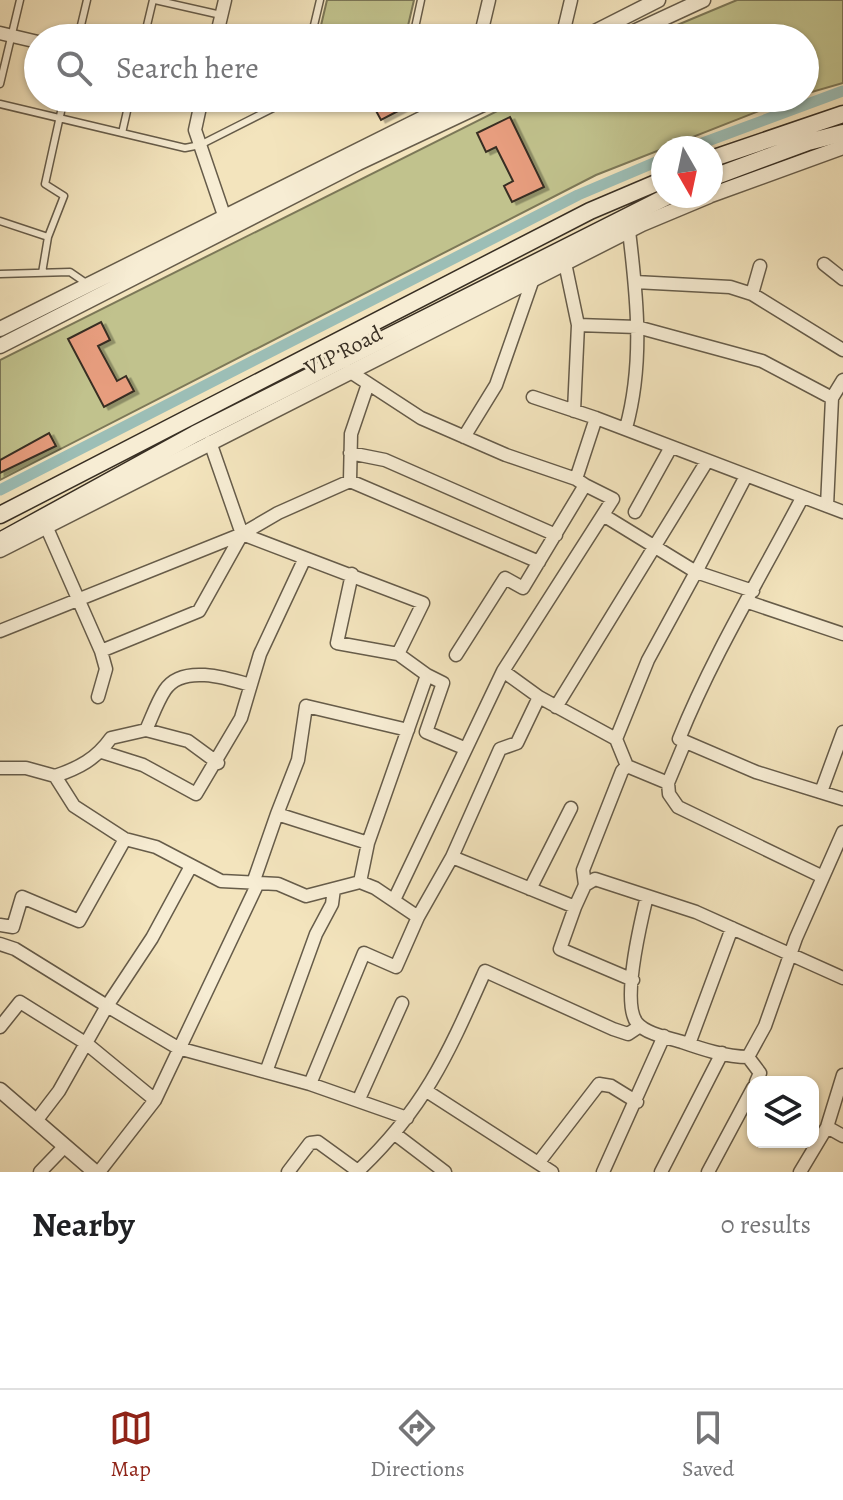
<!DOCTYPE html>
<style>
body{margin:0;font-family:Alegreya,serif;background:#f6f6f6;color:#202124}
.controls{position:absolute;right:24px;bottom:24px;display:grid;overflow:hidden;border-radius:16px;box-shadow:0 2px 6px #0004}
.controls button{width:72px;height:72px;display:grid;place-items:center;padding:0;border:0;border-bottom:2px solid #e0e0e0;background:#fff;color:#202124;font:40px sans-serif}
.compass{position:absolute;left:651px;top:136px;width:72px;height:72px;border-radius:50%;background:#fff;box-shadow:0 2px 6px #0004;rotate:171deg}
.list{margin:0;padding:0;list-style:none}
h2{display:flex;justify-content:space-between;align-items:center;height:104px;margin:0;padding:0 32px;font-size:34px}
h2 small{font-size:26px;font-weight:400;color:#757577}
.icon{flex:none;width:44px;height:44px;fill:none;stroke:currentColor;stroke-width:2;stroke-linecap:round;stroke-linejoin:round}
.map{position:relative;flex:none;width:843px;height:1172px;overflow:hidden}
.search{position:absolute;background:#fff;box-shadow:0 2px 6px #0004;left:24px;right:24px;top:24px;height:88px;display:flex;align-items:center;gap:20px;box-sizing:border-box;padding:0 28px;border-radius:44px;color:#757577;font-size:30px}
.sheet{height:216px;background:#fff}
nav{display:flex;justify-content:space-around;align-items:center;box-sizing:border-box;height:112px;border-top:2px solid #e0e0e0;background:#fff;font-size:22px;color:#757577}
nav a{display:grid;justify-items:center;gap:4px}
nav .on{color:#8f2418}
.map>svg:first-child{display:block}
</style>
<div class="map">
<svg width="843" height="1172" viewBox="0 0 843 1172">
<defs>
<filter id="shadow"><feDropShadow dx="4.5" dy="2.5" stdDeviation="0" flood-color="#0004"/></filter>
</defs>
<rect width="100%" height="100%" fill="#f3e4bd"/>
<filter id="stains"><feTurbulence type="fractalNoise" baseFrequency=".0025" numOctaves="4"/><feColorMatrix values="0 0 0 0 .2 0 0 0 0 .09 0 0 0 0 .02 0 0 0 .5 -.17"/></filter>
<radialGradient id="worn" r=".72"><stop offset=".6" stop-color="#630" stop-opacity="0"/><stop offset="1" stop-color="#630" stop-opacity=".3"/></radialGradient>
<path fill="#c1c28d" stroke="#7c7858" stroke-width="2" d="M327,0H414L407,30L393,38H318Z
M737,0H843V83L805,94V38H646Z
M523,98H792L596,175L0,480V360Z"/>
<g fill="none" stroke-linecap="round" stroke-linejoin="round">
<path stroke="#9cbeb6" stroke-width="11" d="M689,148L843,91
M0,490L578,195L663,159"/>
</g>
<path fill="#e79d7e" stroke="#372e23" stroke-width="2" filter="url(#shadow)" d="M369,98H423L381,120Z
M510,117L544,187L512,202L504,186L513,181L496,147L486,152L477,133Z
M101,322L110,340L98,346L117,381L126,376L134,391L104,407L68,339Z
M49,433L56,446L0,473V460Z"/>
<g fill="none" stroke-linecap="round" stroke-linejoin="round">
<defs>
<path id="service" d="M155,0L221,15
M413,37L421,0
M78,38L87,0
M144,38L153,0
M311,38L320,0
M0,84L20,0
M0,104L185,148L200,145L293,98
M122,133L130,98
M0,221L48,237L42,273
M48,237L64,196L45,184L64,98
M0,274L70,272L86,283"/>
<path id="minor" d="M0,33L38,42
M216,38L225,0
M480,38L489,0
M562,38L571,0
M202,98L195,130L227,224
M565,263L578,325L574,411
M824,264L843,279
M635,282L730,287L752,294L843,350
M752,294L760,266
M578,325L637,327L762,361L832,398L843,380
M349,371L421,418L506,455L576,479L596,418L843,512
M533,397L596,418
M626,428C644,363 637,297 629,231
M464,437L496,385L533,279
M210,442L242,534L423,603L398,654
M350,453L385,460L556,535
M350,481L351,434L368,384
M802,498C760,578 713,655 679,739L756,772L843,799
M827,506L832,398
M635,512L671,447
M603,515L696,572L746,476
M46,526L101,651L106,669L98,697
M352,574L337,643L398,654L427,675L368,843
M748,602L843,634
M0,631L242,534L278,513L350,481L539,562
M101,651L199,611L242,534
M456,655L505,578L523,588L585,485L576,479
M503,671L613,499L585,485
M427,675L443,683L426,732L464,748
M556,707L707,461
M146,730C152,717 157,702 165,690C182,664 227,678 250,685
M616,739L627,766
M102,752L143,765L196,794L241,718L260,654L304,560
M0,768H26L55,776L74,806L125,839
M55,776C79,768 96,759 111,738L146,730L188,741L218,763
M668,783L669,794L678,807L823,877
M821,792L843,732
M277,814L298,760L306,706L408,730
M452,857L500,749L517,743L539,697L616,739L648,660L696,572L753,591
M253,883L277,814L368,843L360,882
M585,885L583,870L622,771L627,766L668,783L685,742
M530,889L571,808
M647,896C641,921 621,1003 637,1023C646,1034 669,1038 682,1042C702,1049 726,1057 748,1057
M394,900L503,671L539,697
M575,907L560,949L633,980
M0,925L13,927L22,897L79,921L125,839L156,847L221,881L278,884L306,896L360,882L375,888L418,917L452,857L575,907L585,885L595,879L696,912L843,978
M0,944L15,949L107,1006L152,938L191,866
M0,1027L20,1002L87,1044L155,1100
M689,1044L732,928
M266,1072L316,934L332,904L334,889
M756,1082L760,1073L748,1057L765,1026L796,938L843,832
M310,1084L407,1118
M428,1092L552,1172
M359,1099L402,1003
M36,1121L59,1091L107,1006L178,1048L310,1084L364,953L396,967L418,917
M827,1127L843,1136
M395,1134L445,1172
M539,1162L599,1084L611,1086L637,1102
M40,1172L65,1146
M99,1172L155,1100L258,883
M288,1172L310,1143L318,1142L358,1171
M357,1172C425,1108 448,1054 485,971L613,1029L628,1034L640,1026
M603,1172L664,1036
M661,1172L722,1053
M708,1172L753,1088
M800,1172L827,1127L843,1075"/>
<path id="tertiary" d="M583,38L658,0
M621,38L703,0
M711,195L843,147
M0,329L463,98
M0,346L358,163L496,98
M0,550L642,224L709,196
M0,1090L95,1172"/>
<path id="secondary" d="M711,159L843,114
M711,178L808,142L843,133
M0,515L590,211L663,180
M0,541L195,434L668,196"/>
</defs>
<use href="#service" stroke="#665c4a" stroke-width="9"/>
<use href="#minor" stroke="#665c4a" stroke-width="15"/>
<use href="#tertiary" stroke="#665c4a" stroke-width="17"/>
<use href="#secondary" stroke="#372e23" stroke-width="19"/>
<use href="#service" stroke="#f7edd4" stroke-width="6"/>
<use href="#minor" stroke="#f7edd4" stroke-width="12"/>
<use href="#tertiary" stroke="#f7edd4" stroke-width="14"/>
<use href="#secondary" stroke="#f7edd4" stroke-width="16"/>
</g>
<g text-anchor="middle" stroke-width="6" stroke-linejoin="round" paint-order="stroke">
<g font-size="22" fill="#372e23" stroke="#f7edd4">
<text transform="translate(343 350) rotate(-27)" y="8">VIP Road</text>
</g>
</g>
<rect width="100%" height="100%" filter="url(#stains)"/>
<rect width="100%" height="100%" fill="url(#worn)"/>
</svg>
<div class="controls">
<button><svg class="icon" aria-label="layers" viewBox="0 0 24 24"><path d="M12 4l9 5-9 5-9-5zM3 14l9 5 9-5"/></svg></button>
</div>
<svg class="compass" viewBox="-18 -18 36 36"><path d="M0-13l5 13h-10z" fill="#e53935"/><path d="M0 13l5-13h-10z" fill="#757577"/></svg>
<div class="search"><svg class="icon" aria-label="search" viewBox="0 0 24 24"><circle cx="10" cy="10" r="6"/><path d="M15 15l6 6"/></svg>Search here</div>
</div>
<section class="sheet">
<h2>Nearby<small>0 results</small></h2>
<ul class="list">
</ul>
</section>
<nav>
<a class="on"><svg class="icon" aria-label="map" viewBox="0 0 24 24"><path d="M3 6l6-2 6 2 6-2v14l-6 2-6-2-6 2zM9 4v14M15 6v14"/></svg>Map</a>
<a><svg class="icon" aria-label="directions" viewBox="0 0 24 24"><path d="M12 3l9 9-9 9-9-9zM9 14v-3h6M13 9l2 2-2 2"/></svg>Directions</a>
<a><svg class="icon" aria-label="saved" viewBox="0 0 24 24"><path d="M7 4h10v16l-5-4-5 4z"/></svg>Saved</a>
</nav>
